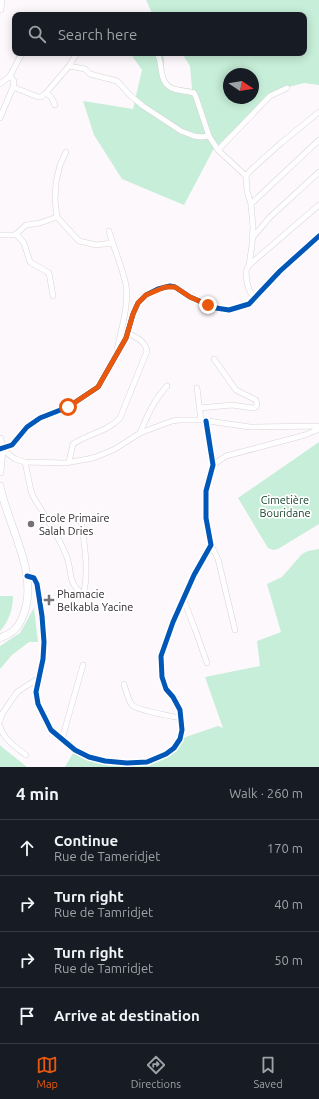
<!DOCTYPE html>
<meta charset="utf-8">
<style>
body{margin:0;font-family:Ubuntu,sans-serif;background:#20242c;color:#f1f3f6}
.compass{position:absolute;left:223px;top:68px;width:36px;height:36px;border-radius:50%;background:#171b24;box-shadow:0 2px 10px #0003;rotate:102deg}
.stop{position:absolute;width:12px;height:12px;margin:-9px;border:3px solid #ea580c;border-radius:50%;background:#fff}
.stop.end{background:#ea580c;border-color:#fff;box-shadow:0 1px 4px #0008}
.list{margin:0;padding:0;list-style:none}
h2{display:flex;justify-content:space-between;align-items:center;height:52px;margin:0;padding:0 16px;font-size:17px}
h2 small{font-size:13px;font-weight:400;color:#9ea1a6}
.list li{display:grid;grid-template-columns:26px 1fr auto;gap:12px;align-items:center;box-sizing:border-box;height:56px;padding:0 16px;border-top:1px solid #363941}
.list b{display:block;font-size:15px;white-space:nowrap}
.list p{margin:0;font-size:13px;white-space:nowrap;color:#9ea1a6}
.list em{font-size:13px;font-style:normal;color:#9ea1a6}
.icon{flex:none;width:22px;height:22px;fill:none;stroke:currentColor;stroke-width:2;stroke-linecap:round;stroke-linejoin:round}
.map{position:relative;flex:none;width:319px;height:767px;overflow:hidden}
.search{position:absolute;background:#171b24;box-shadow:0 2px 10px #0003;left:12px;right:12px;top:12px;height:44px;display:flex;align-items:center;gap:10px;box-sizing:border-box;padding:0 14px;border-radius:8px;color:#9ea1a6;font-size:15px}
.sheet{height:276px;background:#171b24}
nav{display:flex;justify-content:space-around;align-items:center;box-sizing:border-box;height:56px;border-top:1px solid #363941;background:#171b24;font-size:11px;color:#9ea1a6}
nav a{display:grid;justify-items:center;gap:2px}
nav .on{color:#ea580c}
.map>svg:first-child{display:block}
</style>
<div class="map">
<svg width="319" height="767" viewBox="0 0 319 767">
<rect width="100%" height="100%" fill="#fdf8fc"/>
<path fill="#c6eed8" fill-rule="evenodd" d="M146,0H319V85L304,83L273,91L213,150L184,205L122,179L94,135L83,101L133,109L142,70L130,53H161L164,58V75L169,84L178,87L192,89L190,66L182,53H304V15H153ZM229,74H253V98H229Z
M319,442V524L278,549L273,550L268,548L238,498Z
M319,549V767H65L75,750L105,761L147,762L166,754L180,739L218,726L223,728L205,677L260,666L257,641L281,632L267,584L282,577L302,554L308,551Z
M0,596H13C13,609 9,621 0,631Z
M34,608L38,642H29L12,655L0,669V646L20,633Z
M0,745L2,747L27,767H0Z"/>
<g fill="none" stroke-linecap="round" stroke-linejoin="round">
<defs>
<path id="street" d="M157,53C164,65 157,83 174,89C181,91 187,91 194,93L196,97L209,136L218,150
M69,66L85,69L90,74L117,81L131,96L143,106L181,131L194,136L201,137L209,136
M10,76L22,53
M0,84L10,76L14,81L13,87L0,118
M13,87L38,97H41L46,93L51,97L55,105
M46,93L69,66L77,53
M66,152L60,165L56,182L55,200L57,217L79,241L96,245L112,243
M246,176L252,169L281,143L319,112
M251,204L319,140
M109,231C114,249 122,266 126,285C129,306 121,330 117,350
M16,234L24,243L30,262L49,273L53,296
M0,235H15L26,225L40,223L57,217
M319,236L280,271L249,304L229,310L216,308L190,297L175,287L170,286L158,289L146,295L138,303L133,314L126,338L98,387L68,407L40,418L27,427L12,445L2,449L15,459L25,462L65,463L88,459L96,457L115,449L140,433L172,421L180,420H201L250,427L319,426
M253,237L270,217L319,172
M249,265L319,205
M255,297L250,292L247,283L246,271L249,265L252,245L253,227L251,204L247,191L246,176L218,150L270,96L287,88
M197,388L201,420
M200,408L232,405L253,408L256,407L257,404L256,400L236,390L214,359
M140,433C147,416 154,400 167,386
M25,462L31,491L34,498C45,516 58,535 66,555C73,570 66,582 83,594L84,592C89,568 84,543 81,518
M69,462L73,444C88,434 107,432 120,418L147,351C145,341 136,337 127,333
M213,465L226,456L305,435L319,429
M211,545L218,559L235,630
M27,576L34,578L37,584L42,616L44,642L43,659L36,692L38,704L51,730L75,750L89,757L105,761L127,763L147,762L166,754L174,748L180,739L182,730L180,710L173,697L166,689L162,677L161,656L173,622L194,575L211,545L206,518V491L213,465L206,421
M184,601L195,629L207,663
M124,684C126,690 128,700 132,705C139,711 171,716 181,718
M0,721L2,714L17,692L39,678
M0,726C3,739 16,747 26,755
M62,739L83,665"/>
<path id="secondary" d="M0,9L1,0
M0,439L2,449L0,472
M0,486C8,527 40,574 23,616C21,621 18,627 13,631C10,634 4,636 0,638"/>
</defs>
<use href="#street" stroke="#d8d3d7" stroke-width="6"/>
<use href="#secondary" stroke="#d8d3d7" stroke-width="8"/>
<use href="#street" stroke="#fffeff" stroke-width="5"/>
<use href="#secondary" stroke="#fffeff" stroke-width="7"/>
<defs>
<path id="cycleway" d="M0,449L12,445L27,427L40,418L68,407L98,387L126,338L133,314L138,303L146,295L158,289L170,286L175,287L190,297L216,308L229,310L249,304L280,271L319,236
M27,576L34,578L37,584L42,616L44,642L43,659L36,692L38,704L51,730L75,750L89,757L105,761L127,763L147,762L166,754L174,748L180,739L182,730L180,710L173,697L166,689L162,677L161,656L173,622L194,575L211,545L206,518V491L213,465L206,421"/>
</defs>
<use href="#cycleway" stroke="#fff" stroke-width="8"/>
<use href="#cycleway" stroke="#0057b8" stroke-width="5"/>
</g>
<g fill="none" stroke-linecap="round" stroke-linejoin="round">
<path stroke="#ea580c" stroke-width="5" d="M68,407L98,387L126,338L133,314L138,303L146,295L165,287H175L190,297L208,305"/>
</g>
<g fill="#767175" stroke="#fff" stroke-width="1.5">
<circle cx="31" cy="524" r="4"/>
<path d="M47 594h4v4h4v4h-4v4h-4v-4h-4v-4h4z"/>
</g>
<g text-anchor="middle" stroke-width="3.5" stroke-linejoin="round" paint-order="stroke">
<g font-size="11" fill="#103e27" stroke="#fff">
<text x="285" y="504">Cimetière<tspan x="285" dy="13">Bouridane</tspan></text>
</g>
<g font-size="11" fill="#2e292d" stroke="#fff" text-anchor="start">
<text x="39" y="522">Ecole Primaire<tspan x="39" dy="13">Salah Dries</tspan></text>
<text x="57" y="598">Phamacie<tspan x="57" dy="13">Belkabla Yacine</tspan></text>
</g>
</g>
</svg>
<svg class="compass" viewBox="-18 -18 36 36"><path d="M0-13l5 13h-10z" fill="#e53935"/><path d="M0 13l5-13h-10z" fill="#9ea1a6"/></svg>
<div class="stop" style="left:68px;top:407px"></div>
<div class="stop end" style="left:208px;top:305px"></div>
<div class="search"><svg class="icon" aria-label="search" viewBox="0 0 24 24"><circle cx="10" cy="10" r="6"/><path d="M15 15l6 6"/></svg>Search here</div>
</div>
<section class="sheet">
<h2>4 min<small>Walk · 260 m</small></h2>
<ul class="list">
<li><svg class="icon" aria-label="ahead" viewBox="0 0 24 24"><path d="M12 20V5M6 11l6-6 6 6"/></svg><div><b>Continue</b><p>Rue de Tameridjet</p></div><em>170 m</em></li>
<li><svg class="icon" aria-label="right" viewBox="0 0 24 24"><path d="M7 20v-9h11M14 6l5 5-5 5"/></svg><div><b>Turn right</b><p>Rue de Tamridjet</p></div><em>40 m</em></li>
<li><svg class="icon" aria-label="right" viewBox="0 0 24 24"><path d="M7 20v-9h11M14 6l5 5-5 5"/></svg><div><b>Turn right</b><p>Rue de Tamridjet</p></div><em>50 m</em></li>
<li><svg class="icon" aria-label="arrive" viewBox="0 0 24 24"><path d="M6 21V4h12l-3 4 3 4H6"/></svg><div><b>Arrive at destination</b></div></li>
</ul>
</section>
<nav>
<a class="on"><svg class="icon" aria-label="map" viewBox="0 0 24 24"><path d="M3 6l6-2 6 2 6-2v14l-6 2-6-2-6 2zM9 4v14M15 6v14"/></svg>Map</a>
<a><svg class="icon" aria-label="directions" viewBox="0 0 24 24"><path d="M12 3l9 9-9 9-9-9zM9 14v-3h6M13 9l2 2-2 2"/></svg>Directions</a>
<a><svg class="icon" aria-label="saved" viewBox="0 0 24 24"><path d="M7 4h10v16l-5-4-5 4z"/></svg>Saved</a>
</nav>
